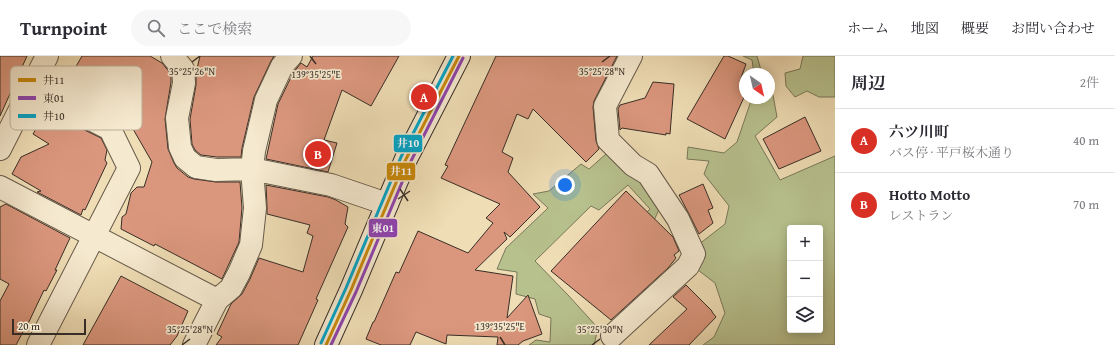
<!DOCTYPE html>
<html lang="ja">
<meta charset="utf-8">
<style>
body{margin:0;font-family:"Gentium Book Plus","Noto Serif JP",serif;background:#f7f7f7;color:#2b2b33}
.controls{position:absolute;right:12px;bottom:12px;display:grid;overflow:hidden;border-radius:4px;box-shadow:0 2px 10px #0003}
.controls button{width:36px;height:36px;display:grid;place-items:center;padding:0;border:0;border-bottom:1px solid #e1e1e2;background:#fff;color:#2b2b33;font:20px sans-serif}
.compass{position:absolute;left:739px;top:12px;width:36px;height:36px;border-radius:50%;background:#fff;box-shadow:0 2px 10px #0003;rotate:146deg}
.scale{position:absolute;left:12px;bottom:10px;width:74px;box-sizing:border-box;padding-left:4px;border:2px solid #382e26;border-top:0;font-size:11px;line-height:14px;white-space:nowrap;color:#382e26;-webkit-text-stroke:3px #f5e9cf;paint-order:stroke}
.you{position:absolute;left:565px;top:129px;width:14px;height:14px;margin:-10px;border:3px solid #fff;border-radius:50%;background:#1a73e8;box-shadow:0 0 0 6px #1a73e833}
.badge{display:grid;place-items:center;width:26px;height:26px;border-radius:50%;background:#d93025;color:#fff;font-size:13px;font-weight:700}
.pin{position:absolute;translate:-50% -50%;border:2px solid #fff;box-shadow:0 1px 4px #0006}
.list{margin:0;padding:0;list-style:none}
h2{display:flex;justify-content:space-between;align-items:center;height:52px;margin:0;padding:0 16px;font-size:17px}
h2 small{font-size:13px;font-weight:400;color:#7c7c81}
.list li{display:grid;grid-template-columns:26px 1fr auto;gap:12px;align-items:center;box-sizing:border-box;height:64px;padding:0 16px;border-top:1px solid #e1e1e2}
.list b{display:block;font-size:15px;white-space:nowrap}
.list p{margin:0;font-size:13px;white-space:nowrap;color:#7c7c81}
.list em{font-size:13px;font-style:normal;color:#7c7c81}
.icon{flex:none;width:22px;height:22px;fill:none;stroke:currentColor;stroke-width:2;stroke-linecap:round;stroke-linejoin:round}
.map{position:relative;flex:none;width:835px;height:289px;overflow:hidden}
header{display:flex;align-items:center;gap:24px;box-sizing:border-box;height:56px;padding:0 20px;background:#fff;border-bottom:1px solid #e1e1e2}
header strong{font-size:19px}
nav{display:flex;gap:22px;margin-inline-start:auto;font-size:14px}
.search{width:280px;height:36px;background:#f7f7f7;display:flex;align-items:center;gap:10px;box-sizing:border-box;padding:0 14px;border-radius:22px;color:#7c7c81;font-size:15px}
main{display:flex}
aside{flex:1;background:#fff}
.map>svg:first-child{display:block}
</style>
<header>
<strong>Turnpoint</strong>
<div class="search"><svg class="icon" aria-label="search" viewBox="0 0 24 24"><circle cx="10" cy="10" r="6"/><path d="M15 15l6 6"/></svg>ここで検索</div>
<nav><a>ホーム</a><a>地図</a><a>概要</a><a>お問い合わせ</a></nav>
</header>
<main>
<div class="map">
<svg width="835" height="289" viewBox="0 0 835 289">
<rect width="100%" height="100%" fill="#efddb5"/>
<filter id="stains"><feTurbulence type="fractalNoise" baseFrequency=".005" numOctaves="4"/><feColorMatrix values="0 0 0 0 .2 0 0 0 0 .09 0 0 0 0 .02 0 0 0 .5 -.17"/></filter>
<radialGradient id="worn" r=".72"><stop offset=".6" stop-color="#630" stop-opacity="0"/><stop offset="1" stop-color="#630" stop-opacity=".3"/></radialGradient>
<path fill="#b7c18e" stroke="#78785a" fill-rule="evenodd" d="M743,0H757L762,18H754L752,4Z
M803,0H835V41H819L807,35L795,41L786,30L785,17L800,13Z
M769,32L773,39L777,61L755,80L780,124L835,100V289H703L714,281L725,257L715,227L698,214V189L725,168L729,150L704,118L709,105L687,103L688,91L724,97L737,86L752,42H769ZM790,172H820V274H790Z
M606,98L646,128L661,149L652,169L635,168L650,153L628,129L599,154L591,150L535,205L568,239L598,272L594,289H529L536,284L550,286L551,262L539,258L535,243L516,238L517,216L497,213L506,192L548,152L533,138L549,135L581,108L589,113Z"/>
<path fill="#db977e" stroke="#382e26" d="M0,0H27L0,60Z
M82,0H150L162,7L171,18V26L165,63L168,93L174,107L177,112L188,121L194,123L216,126H240L242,152L239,186L222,223L155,188L154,190L121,173L122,161L126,158L131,137L137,131H144L152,106L129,66V61L127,64L115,44L112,60L58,33L65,19L70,21Z
M200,0H274L271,5L254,41L242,92L241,101H217L201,99L195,94L192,88L190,63L196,29V17Z
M313,0H399L371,50L342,34L324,84L337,87L328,116L266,103L278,48L293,17L301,7L307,11Z
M496,0H617L594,45L593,51L596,85L599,93L586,106L533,53L528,63L517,58L502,96L513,102L508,116L540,151L510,181L504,176L507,183L475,214L513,220L507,262L528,239L542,278L523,285L518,289H497L498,281L447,279L446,288L416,276L410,289H381L366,283L373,266H374L396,216L399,217L418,175L468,197L493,167L486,162L500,148L441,122L448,110L445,109Z
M724,0H728L746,8L740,25L745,29V39L725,83L687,63Z
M653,26L674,28L670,78L666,77V79L622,72L620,74L618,53L620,49L645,42Z
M46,55L101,82L107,94L105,104L107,107L85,154L83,153L81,159L37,136L41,135L12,118L21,101L49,88L33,78Z
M805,61L821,95L779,113L763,83Z
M703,128L713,152L708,154L713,167L699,178L689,158L679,139Z
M266,129L328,141L336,144L348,151L345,168L348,171L316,243L318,244L298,289H216L222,281L217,278L231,248L242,238L250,223L259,202L303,216L313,180L307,177L310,169L267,158V151Z
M626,135L673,181L679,195L674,199L676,202L668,212L611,264L551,215Z
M6,148L70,182L55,214H57L46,235L44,234L26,272H25L16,289H0V245L9,228L0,223V151Z
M121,220L188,255L177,280L170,289H83Z
M686,229L712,255V256L716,261L689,289H649L687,253L673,241Z"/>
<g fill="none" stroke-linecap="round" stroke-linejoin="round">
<defs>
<path id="minor" d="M172,0L183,13L184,27L177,62L180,91L185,102L196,111L216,114L252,113L331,129L387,148
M31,33L110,73L129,112L38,289
M0,93L47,0
M0,131L217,244L194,289
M217,244L231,232L239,217L251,189L255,152L252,113L254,95L266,44L282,10L291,0
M612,280L688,210L694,198L678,163L648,118L633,109L608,84L605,50L631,0"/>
<path id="secondary" d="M326,289L351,234L406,103L459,0"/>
</defs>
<use href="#minor" stroke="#665a4a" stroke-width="24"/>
<use href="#secondary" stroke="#382e26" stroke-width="24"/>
<use href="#minor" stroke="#f5e9cf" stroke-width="22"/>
<use href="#secondary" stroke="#f5e9cf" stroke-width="22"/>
<defs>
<path id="bus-1" d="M326,289L351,234L406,103L459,0"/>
<path id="bus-2" d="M331,289L356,236L411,105L463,2"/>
<path id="bus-3" d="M321,287L346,232L401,101L453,0"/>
</defs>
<use href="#bus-1" stroke="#f5e9cf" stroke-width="6"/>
<use href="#bus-2" stroke="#f5e9cf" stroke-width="6"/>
<use href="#bus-3" stroke="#f5e9cf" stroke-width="6"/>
<use href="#bus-1" stroke="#c7880a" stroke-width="3"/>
<use href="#bus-2" stroke="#8e44ad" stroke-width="3"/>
<use href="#bus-3" stroke="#03a3c6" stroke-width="3"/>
</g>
<path fill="none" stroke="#382e26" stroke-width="1.5" d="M310,0L316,8M192,6L200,0M602,6L610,0M400,133L408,145M398,143L410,135M500,281L505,289M182,289L190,283M592,289L600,283"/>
<rect x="10" y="10" width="132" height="64" rx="6" fill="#f5e9cf" stroke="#bcb19c" stroke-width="1"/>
<rect x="18" y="22" width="18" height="4" fill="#c7880a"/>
<rect x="18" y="40" width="18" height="4" fill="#8e44ad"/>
<rect x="18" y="58" width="18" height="4" fill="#03a3c6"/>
<g font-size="11" fill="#382e26">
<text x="43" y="28">井11</text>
<text x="43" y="46">東01</text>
<text x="43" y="64">井10</text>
</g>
<g font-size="10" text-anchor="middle" fill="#382e26" stroke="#f5e9cf" stroke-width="3.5" stroke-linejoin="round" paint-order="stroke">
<text x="192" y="19">35°25'26"N</text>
<text x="602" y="19">35°25'28"N</text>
<text x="316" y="22">139°35'25"E</text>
<text x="500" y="274">139°35'25"E</text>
<text x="190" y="277">35°25'28"N</text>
<text x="600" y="277">35°25'30"N</text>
</g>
<g stroke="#f5e9cf" stroke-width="1.5">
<rect x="393" y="78" width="30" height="19" rx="4" fill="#03a3c6"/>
<rect x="386" y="106" width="30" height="19" rx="4" fill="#c7880a"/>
<rect x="368" y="162" width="30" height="20" rx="4" fill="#8e44ad"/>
</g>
<g font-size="11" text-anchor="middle" font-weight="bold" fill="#fff">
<text x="408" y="91">井10</text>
<text x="401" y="119">井11</text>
<text x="383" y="176">東01</text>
</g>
<rect width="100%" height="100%" filter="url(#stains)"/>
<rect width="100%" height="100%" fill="url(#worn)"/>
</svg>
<div class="controls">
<button>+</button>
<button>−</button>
<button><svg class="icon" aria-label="layers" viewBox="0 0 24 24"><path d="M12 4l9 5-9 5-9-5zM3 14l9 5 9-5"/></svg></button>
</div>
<svg class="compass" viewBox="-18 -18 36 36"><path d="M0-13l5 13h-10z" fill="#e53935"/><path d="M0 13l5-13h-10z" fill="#7c7c81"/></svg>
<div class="scale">20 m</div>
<div class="you"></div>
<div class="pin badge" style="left:424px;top:41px">A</div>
<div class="pin badge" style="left:318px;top:98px">B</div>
</div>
<aside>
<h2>周辺<small>2件</small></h2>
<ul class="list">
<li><span class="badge">A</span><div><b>六ツ川町</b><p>バス停 · 平戸桜木通り</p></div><em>40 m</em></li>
<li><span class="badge">B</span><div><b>Hotto Motto</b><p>レストラン</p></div><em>70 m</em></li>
</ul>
</aside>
</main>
